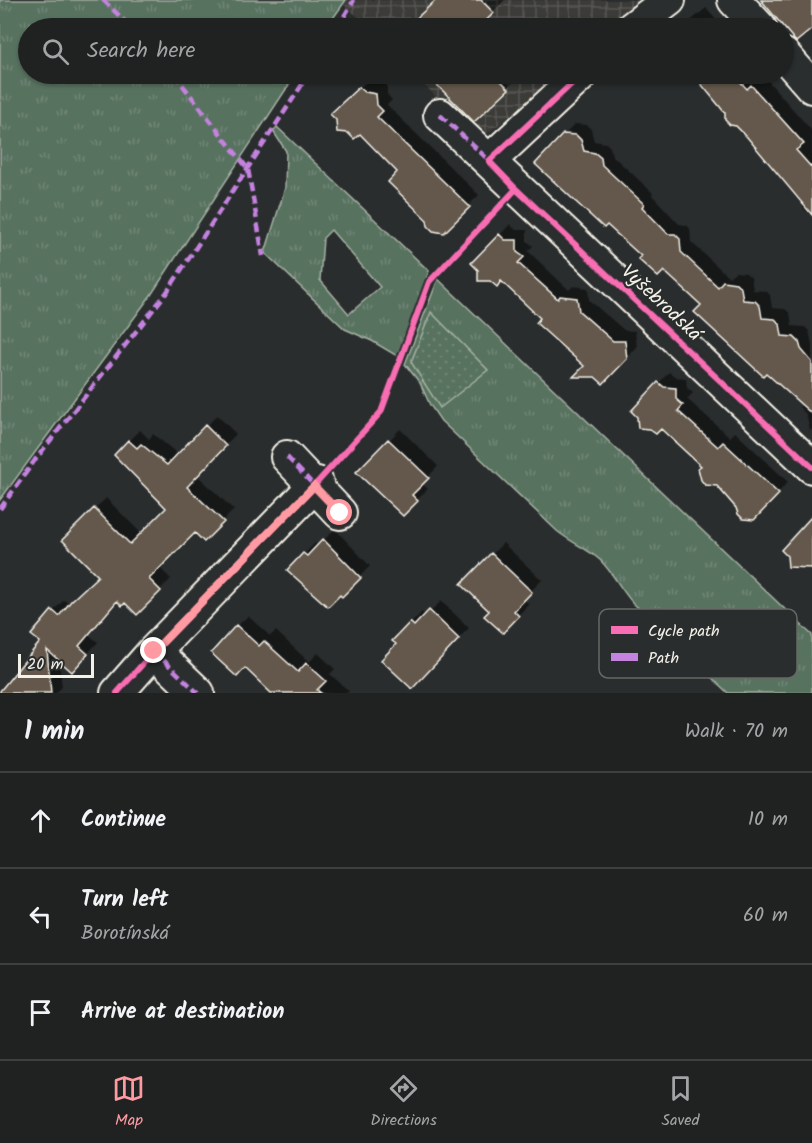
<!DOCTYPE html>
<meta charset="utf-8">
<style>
body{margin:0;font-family:Kalam,sans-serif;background:#282a2a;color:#f1f3f6}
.scale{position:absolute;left:18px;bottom:15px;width:76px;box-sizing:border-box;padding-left:6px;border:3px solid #f4f1e8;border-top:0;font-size:16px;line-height:21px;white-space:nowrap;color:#f4f1e8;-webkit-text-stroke:4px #2a2d2e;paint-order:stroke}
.stop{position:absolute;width:18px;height:18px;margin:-14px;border:4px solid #ff9aa2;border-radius:50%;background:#fff}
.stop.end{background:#ff9aa2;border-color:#fff;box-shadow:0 2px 6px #0008}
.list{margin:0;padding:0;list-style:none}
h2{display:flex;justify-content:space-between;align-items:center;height:78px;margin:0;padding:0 24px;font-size:26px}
h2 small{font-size:20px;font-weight:400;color:#a2a4a5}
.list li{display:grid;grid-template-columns:39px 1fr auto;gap:18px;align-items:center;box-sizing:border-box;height:96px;padding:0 24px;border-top:2px solid #3d3f40}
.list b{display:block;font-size:22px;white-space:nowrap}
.list p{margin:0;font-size:20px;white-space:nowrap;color:#a2a4a5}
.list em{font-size:20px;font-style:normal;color:#a2a4a5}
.icon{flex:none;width:33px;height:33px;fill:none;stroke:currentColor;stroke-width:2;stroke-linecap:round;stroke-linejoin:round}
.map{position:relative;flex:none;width:812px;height:693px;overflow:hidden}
.search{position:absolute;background:#202222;box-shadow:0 2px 4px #0004;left:18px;right:18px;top:18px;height:66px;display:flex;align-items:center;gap:15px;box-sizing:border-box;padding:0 21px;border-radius:33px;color:#a2a4a5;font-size:22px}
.sheet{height:366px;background:#202222}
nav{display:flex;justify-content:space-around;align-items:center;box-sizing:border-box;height:84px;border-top:2px solid #3d3f40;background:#202222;font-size:16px;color:#a2a4a5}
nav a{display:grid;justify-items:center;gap:3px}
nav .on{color:#ff9aa2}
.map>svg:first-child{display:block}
</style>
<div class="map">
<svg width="812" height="693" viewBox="0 0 812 693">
<defs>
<pattern id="industrial-grid" width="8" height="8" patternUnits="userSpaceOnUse" patternTransform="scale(1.5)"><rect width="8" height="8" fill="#3b3a37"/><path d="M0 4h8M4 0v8" fill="none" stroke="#585754"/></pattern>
<pattern id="grass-tufts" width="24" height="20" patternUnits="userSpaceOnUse" patternTransform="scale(1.5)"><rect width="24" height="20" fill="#587260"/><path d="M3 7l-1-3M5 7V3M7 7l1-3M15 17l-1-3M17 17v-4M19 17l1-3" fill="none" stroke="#718777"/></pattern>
<pattern id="park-dots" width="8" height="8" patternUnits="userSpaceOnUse" patternTransform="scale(1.5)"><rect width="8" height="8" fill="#587260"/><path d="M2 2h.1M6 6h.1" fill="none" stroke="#718777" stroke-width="1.8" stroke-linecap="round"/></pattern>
</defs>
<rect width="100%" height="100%" fill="#2a2d2e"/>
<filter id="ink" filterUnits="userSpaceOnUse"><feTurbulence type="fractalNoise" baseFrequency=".0167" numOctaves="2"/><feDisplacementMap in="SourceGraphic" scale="12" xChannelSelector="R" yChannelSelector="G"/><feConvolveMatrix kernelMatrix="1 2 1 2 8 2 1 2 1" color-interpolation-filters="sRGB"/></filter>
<g filter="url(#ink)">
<path fill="url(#industrial-grid)" d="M346,0H653L618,28H371L343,4Z
M414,74H562L481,139L441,102Z"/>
<path fill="url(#grass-tufts)" stroke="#a6b2a4" stroke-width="1.5" fill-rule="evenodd" d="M0,0H346L326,28H28V74H296L151,295L0,500Z
M277,127L429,271L397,356L372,341L345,329L265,253L285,188L286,151L273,131ZM331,230L380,287L349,314L320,280L323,238Z
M438,279L812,635V693H728L632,602C620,588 613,573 600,560C587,548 570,542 557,531L441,421L430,405L420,383L405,364Z"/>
<path fill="url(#park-dots)" stroke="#a6b2a4" stroke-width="1.5" d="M431,312L488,370L440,408L411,362Z"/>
<path fill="#0007" d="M437,0H505L479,25L482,28H407Z
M706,8L723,28H682Z
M429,74H522L474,120Z
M692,74H762L812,131V213L807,212L803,208V201Z
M371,77L376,82L387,83V94L392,100L387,105L479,195L444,231L429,219L399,172L360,132L338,120L332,114Z
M575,124L587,125L591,129L594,141L606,143L610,147L612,155L653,193L652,195L679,224L686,225L690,228L691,242L729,277L735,272L746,273L751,277L753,290L766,291L770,295L772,308L785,309L790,313L792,326L805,327L809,331L812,344V429L810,431L806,414L799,407L803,404L664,269L643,256L564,135Z
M510,224L516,230H527V241L533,246L528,251L569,290L573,286L588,288L589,300L624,330L635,331L637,347L614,372L586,366L543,318L502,279L500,235Z
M669,372L676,377L686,378L687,388L693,393L687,399L730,437L735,432L788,482L765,507H738L659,383Z
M217,415L236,434L197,475L234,510L204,539L195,531L159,567L171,579L137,613L125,601L118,600L89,635L98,642L83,659H59L62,687L56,693H0L42,642L33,634L53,611L64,600L70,605L104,572L64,540L106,498L142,534L169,508L116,455L140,430L149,439L153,434L179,455Z
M400,429L438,466L422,484L428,489L403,514L359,472Z
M335,529L370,566L342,595L289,570L315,543L318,546Z
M503,543L542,580L523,599L529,604L503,631L491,611L463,584Z
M441,601L469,628L412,687L398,644L394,641L422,612L426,616Z
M248,616L270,636L276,631L309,662L318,653L335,669L330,674L349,691L347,693H274L237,626Z"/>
<path fill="#64584c" stroke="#f4f1e8" stroke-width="1.5" d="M436,0H481L494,13L478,28H406Z
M761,0H812V29L796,42Z
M426,74H494L509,89L474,122Z
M693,74H733L747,89L751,85L804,144L796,150L812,168V215L747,137L736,126L730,125L725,120V113Z
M359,87L365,92L376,94L377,105L383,111L377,117L470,207L444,233L433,231L428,226L427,220L388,182L397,172L360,134L354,139L348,133L337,132L336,120L330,114Z
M563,134L576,135L581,140L584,151L595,153L601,158L602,165L644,204L642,207L668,234H675L680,239L681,252L718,287L723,281L736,283L741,288L743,300L755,301L760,306L762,318L775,319L780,324L782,336L794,337L799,342L801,349L812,362V414L766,373L763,376L694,312L701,305L664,271L658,277L638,259L641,256L607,225L604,228L535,164Z
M499,234L505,240H517V252L524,257L518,263L558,299L560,296L577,298L579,311L613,341H625L627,359L603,384L595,377H573L584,366L536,323L540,318L501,281L497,287L490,281H478V270L471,263Z
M658,382L664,387L676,388V399L683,405L678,411L718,447L723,442L779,494L754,520L743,519L738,514L736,508L717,486L705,485L701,480L698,468L701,466L661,429L656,434L649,429L638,428L637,417L631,411Z
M205,425L226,446L187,487L224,522L204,542L195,533L149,579L161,591L137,615L125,603L122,606L117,601L79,646L88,654L72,672L47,650L51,693H0V691L40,642L31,635L52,610L59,616L71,601L98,576L62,540L94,508L130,544L166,508L114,455L128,440L137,448L141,444L167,465Z
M388,439L429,478L412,495L418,501L403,516L356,472Z
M812,516V568L788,567L787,556L781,550Z
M323,539L361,578L342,597L340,595L328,607L287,570L303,553L307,556Z
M491,553L532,592L514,611L519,616L503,633L484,616L489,611L461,584Z
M429,610L459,639L412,689L381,660L396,644L392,641L410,622L414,626Z
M236,625L259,646L264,641L298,672L306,663L326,681L317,690L321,693H271L245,668L237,677L211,653Z"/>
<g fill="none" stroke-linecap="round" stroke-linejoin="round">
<defs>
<path id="minor" d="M734,0L760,28
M632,28L669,0
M784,55L812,87
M440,115L812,467
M489,161L582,74
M287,457L340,513
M154,651L198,693
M117,693L154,651L317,483"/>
</defs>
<use href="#minor" stroke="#f4f1e8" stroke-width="36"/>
<use href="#minor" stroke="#2a2d2e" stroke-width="32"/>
<path stroke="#c483df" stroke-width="4.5" stroke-dasharray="9 4.5" stroke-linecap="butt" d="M103,0L132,28
M337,28L354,0
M174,74L248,169L263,256
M440,115L492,163
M287,457L340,513
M0,509L35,460L167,292L309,74
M154,651L198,693"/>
<defs>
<path id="cycleway" d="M582,74L489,161L516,189L812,467
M117,693L154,651L314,486L381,412L429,282L516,189"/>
</defs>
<use href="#cycleway" stroke="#2a2d2e" stroke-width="10"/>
<use href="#cycleway" stroke="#f96db3" stroke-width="6"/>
</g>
</g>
<g fill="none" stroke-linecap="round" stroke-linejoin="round" filter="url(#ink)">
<path stroke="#ff9aa2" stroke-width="8" d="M154,651L314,486L340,513"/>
</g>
<g text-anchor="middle" stroke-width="4.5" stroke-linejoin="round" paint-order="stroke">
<g font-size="20" fill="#f4f1e8" stroke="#2a2d2e">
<text transform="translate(662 302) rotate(43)" y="7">Vyšebrodská</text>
</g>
</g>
<rect x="599" y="609" width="198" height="69" rx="9" fill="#2a2d2e" stroke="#676866" stroke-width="1.5"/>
<rect x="611" y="626" width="27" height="8" fill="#f96db3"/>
<rect x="611" y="653" width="27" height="8" fill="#c483df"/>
<g font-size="16" fill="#f4f1e8">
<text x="648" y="636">Cycle path</text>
<text x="648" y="663">Path</text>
</g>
</svg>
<div class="scale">20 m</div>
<div class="stop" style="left:340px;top:513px"></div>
<div class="stop end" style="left:154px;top:651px"></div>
<div class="search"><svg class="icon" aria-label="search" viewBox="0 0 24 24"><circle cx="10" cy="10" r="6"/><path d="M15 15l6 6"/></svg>Search here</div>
</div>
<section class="sheet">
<h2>1 min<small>Walk · 70 m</small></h2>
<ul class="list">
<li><svg class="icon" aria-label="ahead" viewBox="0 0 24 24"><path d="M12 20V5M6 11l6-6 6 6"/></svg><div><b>Continue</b></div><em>10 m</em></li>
<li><svg class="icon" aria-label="left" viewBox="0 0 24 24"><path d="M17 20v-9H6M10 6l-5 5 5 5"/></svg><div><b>Turn left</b><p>Borotínská</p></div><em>60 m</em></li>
<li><svg class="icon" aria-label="arrive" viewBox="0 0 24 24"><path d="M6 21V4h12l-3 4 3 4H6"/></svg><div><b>Arrive at destination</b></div></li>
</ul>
</section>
<nav>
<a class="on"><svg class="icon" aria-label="map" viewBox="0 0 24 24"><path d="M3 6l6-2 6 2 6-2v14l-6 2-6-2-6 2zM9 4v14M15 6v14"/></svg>Map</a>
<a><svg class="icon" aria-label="directions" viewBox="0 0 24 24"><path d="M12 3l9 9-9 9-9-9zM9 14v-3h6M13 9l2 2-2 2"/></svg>Directions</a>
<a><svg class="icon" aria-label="saved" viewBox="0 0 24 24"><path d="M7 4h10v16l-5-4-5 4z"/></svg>Saved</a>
</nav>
